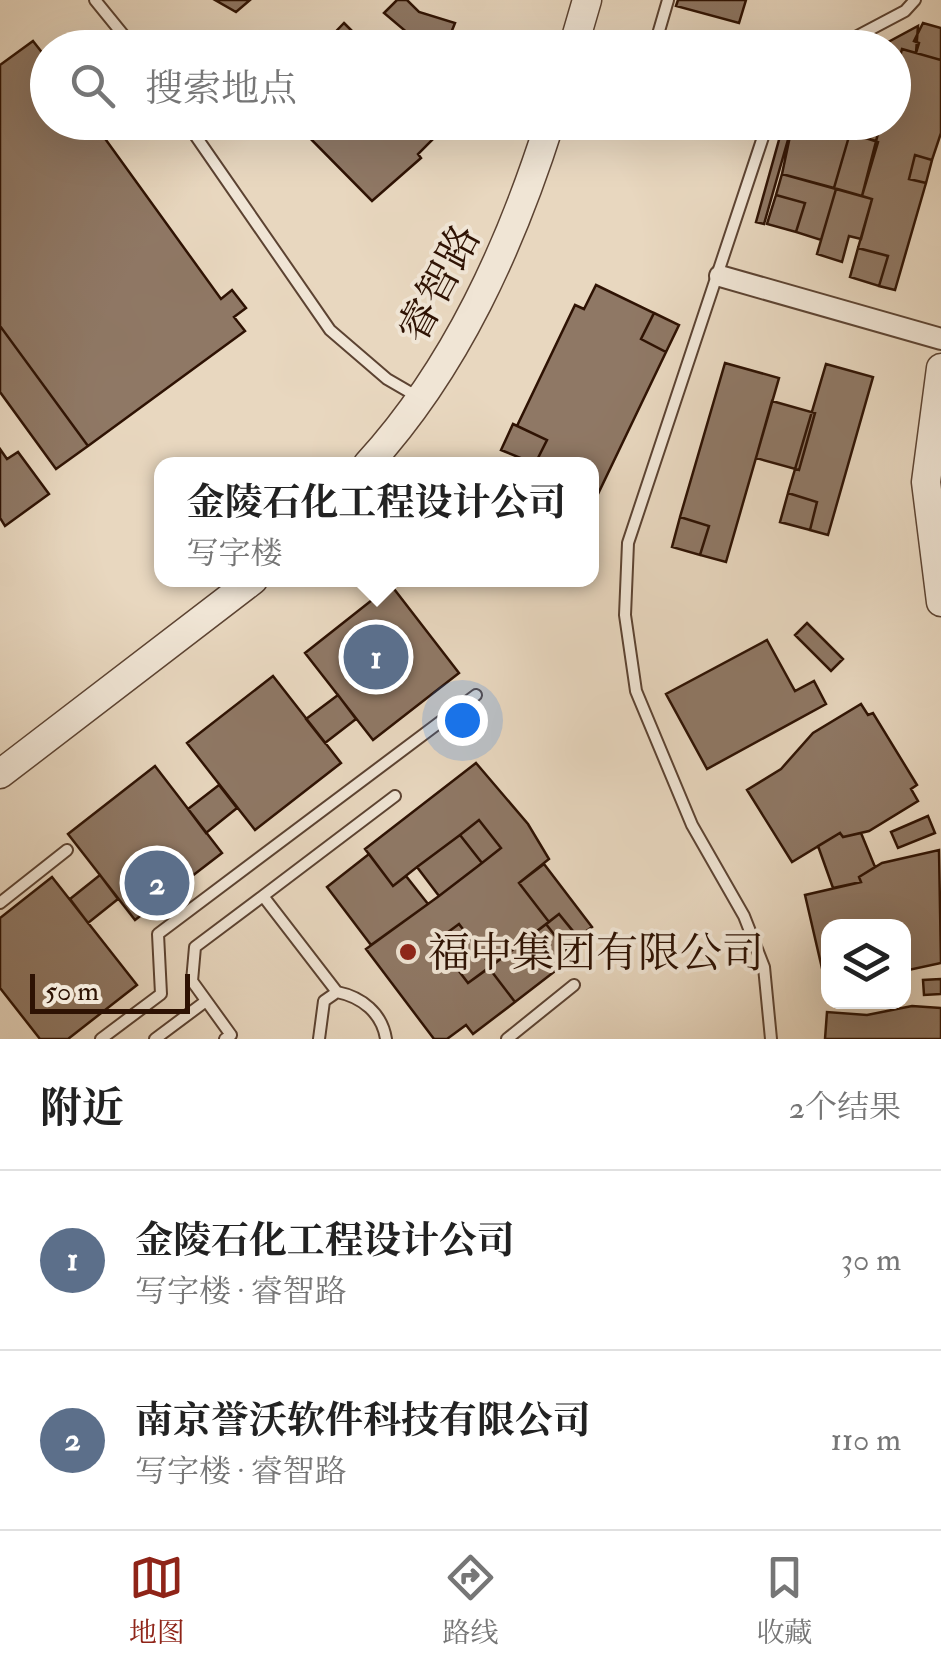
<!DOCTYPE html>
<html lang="zh">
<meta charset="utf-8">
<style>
body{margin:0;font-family:"IM FELL Double Pica","Noto Serif SC",serif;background:#f6f6f6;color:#222}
.controls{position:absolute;right:30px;bottom:30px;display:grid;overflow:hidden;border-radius:20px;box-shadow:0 10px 40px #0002}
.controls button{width:90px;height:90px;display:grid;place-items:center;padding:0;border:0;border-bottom:2px solid #e0e0e0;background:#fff;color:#222;font:50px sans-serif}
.scale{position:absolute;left:30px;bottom:25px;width:160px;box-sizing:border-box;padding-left:10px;border:5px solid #2e1203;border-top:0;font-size:28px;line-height:35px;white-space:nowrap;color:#2e1203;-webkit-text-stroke:8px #f0e5d5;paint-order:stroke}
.you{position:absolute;left:462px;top:720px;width:35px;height:35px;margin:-25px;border:8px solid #fff;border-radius:50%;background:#1a73e8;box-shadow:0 0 0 15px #1a73e833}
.badge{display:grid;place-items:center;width:65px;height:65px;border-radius:50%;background:#8f2418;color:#fff;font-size:32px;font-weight:700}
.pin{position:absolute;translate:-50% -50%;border:5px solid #fff;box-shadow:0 2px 10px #0006}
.popup{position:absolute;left:154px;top:457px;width:445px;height:130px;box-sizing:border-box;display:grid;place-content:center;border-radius:20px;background:#fff;filter:drop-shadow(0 2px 8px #0005);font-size:32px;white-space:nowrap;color:#767676}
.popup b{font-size:38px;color:#222}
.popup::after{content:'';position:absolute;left:50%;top:100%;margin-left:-20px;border:20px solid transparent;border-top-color:#fff}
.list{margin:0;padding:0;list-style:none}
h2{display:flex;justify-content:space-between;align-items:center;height:130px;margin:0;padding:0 40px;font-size:42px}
h2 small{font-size:32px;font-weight:400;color:#767676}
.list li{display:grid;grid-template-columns:65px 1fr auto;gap:30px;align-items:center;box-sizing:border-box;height:180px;padding:0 40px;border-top:2px solid #e0e0e0}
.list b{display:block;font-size:38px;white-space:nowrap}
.list p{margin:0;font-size:32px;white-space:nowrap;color:#767676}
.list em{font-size:32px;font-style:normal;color:#767676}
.icon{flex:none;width:55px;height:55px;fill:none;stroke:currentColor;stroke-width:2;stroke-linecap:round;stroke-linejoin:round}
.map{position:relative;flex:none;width:941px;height:1039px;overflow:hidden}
.search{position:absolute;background:#fff;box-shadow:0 10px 40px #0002;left:30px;right:30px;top:30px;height:110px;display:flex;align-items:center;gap:25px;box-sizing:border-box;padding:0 35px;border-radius:55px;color:#767676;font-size:38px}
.sheet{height:490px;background:#fff}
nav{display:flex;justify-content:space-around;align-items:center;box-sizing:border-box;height:140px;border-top:2px solid #e0e0e0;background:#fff;font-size:28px;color:#767676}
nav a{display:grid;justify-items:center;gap:5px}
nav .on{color:#8f2418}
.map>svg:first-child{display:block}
</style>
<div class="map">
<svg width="941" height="1039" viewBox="0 0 941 1039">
<rect width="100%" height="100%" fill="#e8d7bf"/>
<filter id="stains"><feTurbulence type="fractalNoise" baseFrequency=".002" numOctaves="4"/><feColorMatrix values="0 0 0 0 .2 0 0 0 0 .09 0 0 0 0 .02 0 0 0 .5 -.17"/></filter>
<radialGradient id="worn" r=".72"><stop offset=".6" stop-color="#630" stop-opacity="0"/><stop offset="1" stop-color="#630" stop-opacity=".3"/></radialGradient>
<path fill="#8f7865" stroke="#2e1203" stroke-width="2.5" d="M215,0H250L236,12Z
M397,0H407L419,12L455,23L445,48L410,35L384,13Z
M678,0H746L739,23L676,6Z
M344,23L369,48H320Z
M923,23L941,28V60L916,53L919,43L914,41Z
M918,26L916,53L902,49L894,79V48H877Z
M33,41L44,55L48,53V122H93L221,299L232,290L246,308L234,317L245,331L88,446L0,326V65Z
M902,49L941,60V133L932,160L915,155L909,179L926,183L895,290L879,286L888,256L858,248L872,199L862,196L881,122H894V79Z
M294,122H444L447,125L418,154L421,158L372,201Z
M784,122H793L764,224L756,222Z
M793,122L850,133L834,188L782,174Z
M811,122H881L876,141Z
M850,133L878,142L862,196L834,188Z
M915,155L932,160L926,183L909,179Z
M782,174L836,189L821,240L796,232L805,203L776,195Z
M836,189L872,199L861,239L849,236L842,262L817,254Z
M776,195L805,203L796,232L767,224Z
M858,248L888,256L879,286L850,277Z
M596,285L654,313L641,339L666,352L597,496L591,493V464H535L547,440L517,426L575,305L584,309Z
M654,313L679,325L666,352L641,339Z
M0,326L88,446L56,469L0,392Z
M725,363L779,378L726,562L700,555L709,526L680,517Z
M826,364L873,377L828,535L810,530L817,502L788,493Z
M772,401L815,413L799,470L756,458Z
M513,424L547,440L535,464L501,450Z
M0,449L7,459L18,452L49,494L5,526L0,518Z
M788,493L817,502L810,530L780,522Z
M680,517L709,526L700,555L672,547Z
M391,585L459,673L373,740L305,653Z
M807,623L843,659L831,671L795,635Z
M767,640L795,691L814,681L826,704L707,769L666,694Z
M273,676L341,763L255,830L187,743Z
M338,695L356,719L325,743L306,719Z
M861,704L868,715L873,713L917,785L911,789L918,801L869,831L843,837L840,833L792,862L747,790L781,769L813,733Z
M476,763L528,824L549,859L519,883L549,922L491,966L459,924L436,941L468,983L489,968L515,1002L473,1034L466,1025L447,1039H434L366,949L439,896L417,867L393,886L365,849Z
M155,766L222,853L135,920L68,834Z
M219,785L237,808L206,833L188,809Z
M928,816L935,833L898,848L891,832Z
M479,820L501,848L482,863L460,835Z
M840,833L843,837L861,833L875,867L859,877L861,882L833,888L818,846Z
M460,835L482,863L439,896L417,867Z
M939,850L941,963L904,971V926H828V976L824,977L805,895L861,882L859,877L882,863Z
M369,854L393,886L406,876L428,904L371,945L327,887Z
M544,864L592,927L578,937L559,914L549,922L519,883Z
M100,875L118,899L88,923L70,899Z
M52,877L137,985L68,1039H40L0,988V918Z
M559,914L584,945L570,955L546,924Z
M459,924L491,966L468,983L436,941Z
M546,924L572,958L515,1002L489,968Z
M941,979V994L924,995L923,980Z
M912,1006L941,1008V1039H825L827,1012L867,1015Z"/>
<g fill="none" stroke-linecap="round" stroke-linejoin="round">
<defs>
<path id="service" d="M95,0L134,48
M654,48L668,0
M835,48L905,11L915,0
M186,122L330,330L387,379L418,397
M768,122L628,543L625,615L636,691L692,825L744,916L764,967L771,1039
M0,903L67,850
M337,992L263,896L395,796
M101,1039L161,994L158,934L476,695
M155,1039L206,1001
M225,1039L231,1035L192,981L195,947L263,896
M319,1039L324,1001L337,992C362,997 382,1013 386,1039
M507,1039L574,985"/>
<path id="minor" d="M720,276L941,339"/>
<path id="tertiary" d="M573,48L587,0
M941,368L926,482L941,602
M368,464C456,368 511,245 550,122
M0,774L253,580"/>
</defs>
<use href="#service" stroke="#5c4332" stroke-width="14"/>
<use href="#minor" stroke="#5c4332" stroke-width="24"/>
<use href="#tertiary" stroke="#5c4332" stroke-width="31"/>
<use href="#service" stroke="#f0e5d5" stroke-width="10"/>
<use href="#minor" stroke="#f0e5d5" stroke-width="20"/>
<use href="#tertiary" stroke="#f0e5d5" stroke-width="28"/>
</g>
<circle fill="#8f2418" stroke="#f0e5d5" stroke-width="4" cx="408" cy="952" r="10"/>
<g text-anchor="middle" stroke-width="8" stroke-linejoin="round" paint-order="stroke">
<g font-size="42" fill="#2e1203" stroke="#f0e5d5">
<text transform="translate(438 283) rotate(-62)" y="15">睿智路</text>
</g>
<g font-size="42" fill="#2e1203" stroke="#f0e5d5" text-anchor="start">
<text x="428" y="967">福中集团有限公司</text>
</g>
</g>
<rect width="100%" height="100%" filter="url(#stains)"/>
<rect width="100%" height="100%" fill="url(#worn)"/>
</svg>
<div class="controls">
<button><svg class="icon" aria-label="layers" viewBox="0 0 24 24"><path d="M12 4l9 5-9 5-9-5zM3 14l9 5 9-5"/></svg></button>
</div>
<div class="scale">50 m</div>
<div class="you"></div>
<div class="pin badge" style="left:376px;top:657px;background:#5c6f8a">1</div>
<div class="popup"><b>金陵石化工程设计公司</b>写字楼</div>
<div class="pin badge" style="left:157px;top:883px;background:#5c6f8a">2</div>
<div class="search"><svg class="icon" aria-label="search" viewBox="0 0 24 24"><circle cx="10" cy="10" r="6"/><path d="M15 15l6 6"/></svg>搜索地点</div>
</div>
<section class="sheet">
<h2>附近<small>2个结果</small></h2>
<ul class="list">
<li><span class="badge" style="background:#5c6f8a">1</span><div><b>金陵石化工程设计公司</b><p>写字楼 · 睿智路</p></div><em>30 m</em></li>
<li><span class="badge" style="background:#5c6f8a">2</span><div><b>南京誉沃软件科技有限公司</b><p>写字楼 · 睿智路</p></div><em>110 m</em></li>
</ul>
</section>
<nav>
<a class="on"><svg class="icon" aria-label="map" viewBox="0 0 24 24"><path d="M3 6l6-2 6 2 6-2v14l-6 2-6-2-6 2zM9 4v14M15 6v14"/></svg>地图</a>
<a><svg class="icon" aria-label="directions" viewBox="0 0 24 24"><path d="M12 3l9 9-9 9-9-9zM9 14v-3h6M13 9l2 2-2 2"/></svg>路线</a>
<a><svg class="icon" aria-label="saved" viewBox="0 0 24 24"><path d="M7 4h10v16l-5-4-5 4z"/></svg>收藏</a>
</nav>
